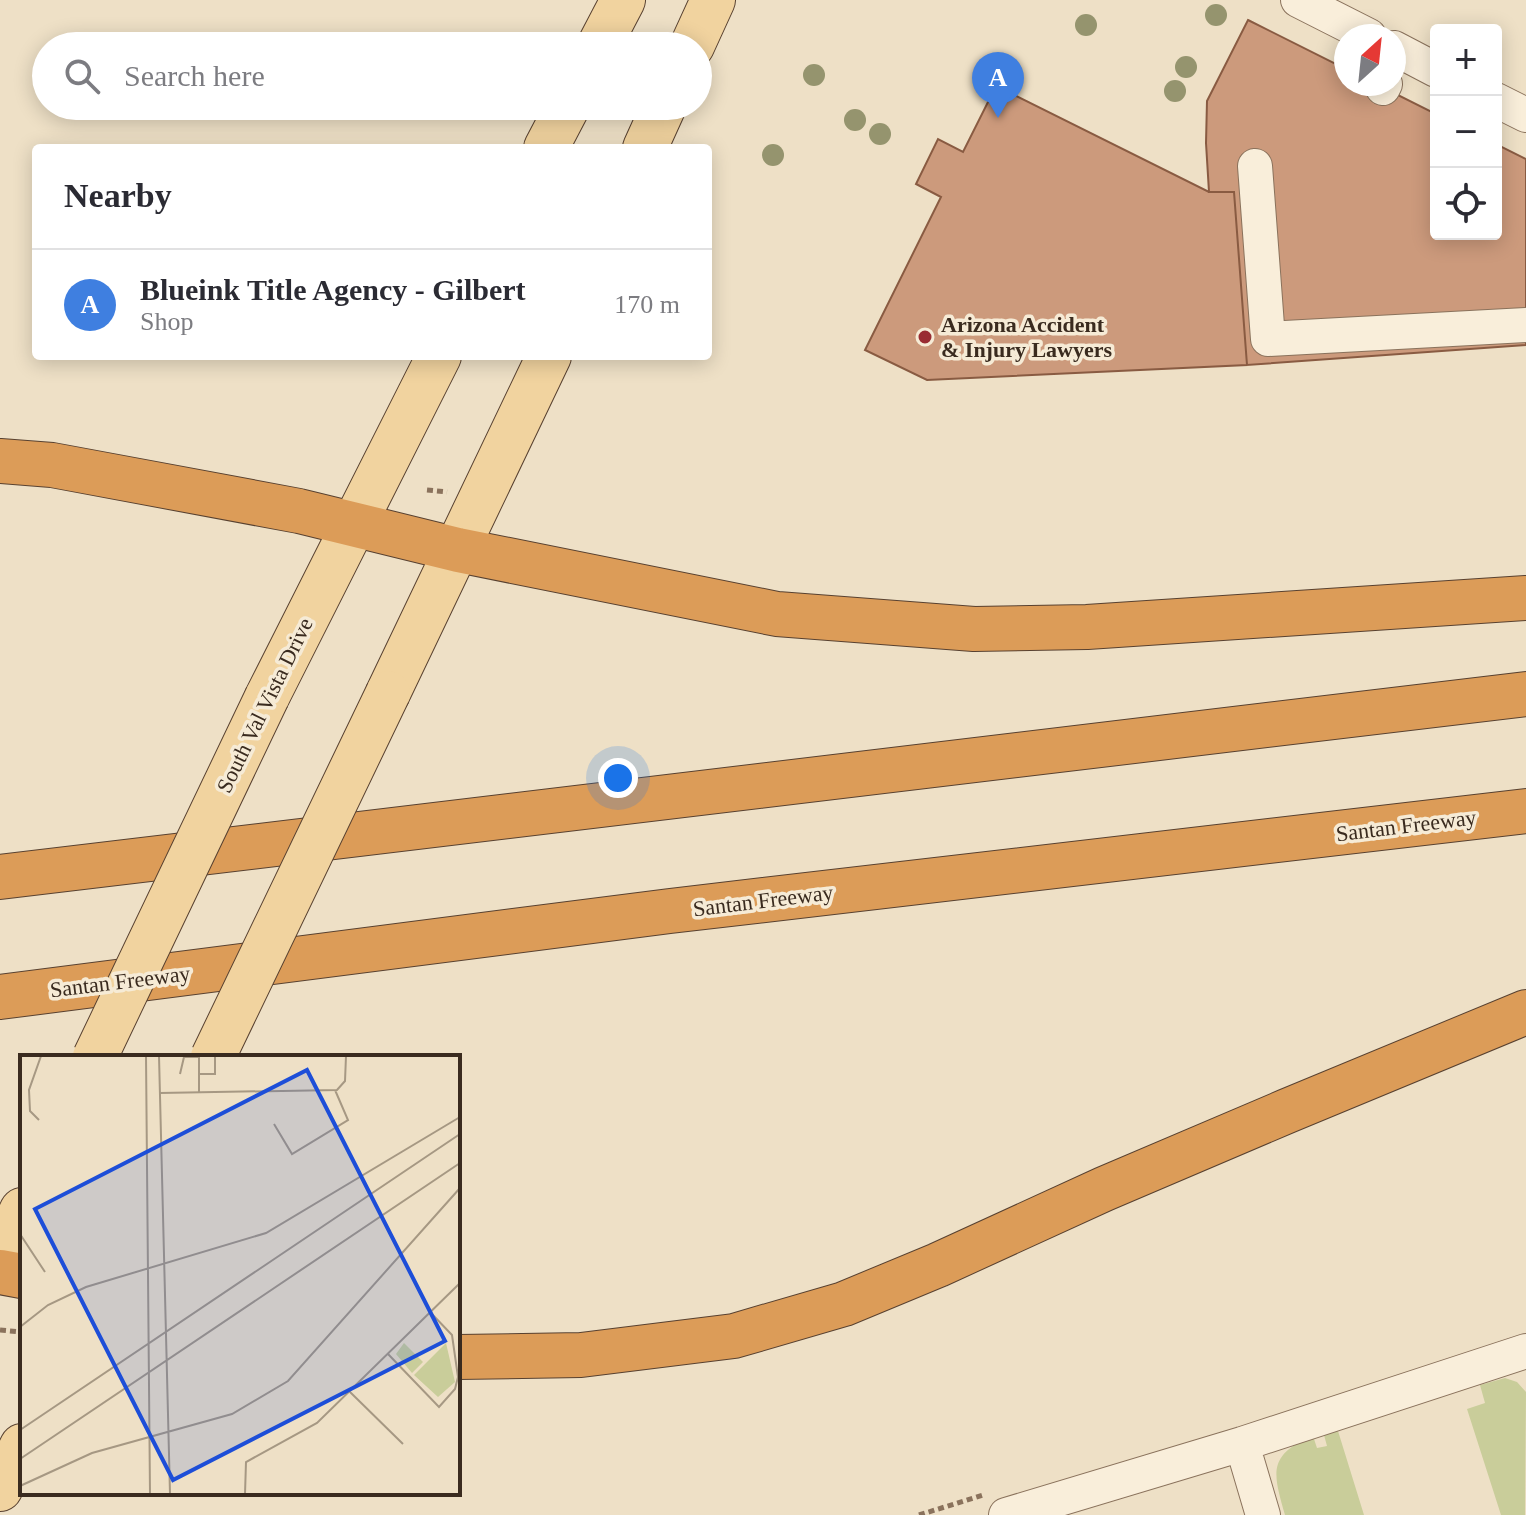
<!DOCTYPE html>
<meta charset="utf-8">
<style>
body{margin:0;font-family:Georgia,serif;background:#f2f2f3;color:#2b2b33}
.controls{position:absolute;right:24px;top:24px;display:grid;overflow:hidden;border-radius:8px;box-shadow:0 4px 20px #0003}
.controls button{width:72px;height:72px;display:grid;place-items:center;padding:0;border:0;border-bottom:2px solid #e1e1e2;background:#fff;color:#2b2b33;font:40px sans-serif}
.compass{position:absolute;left:1334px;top:24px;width:72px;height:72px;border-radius:50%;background:#fff;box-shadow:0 4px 20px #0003;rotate:27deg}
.you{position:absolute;left:618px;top:778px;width:28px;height:28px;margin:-20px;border:6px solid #fff;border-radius:50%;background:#1a73e8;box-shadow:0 0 0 12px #1a73e833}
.badge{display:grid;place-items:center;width:52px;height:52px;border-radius:50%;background:#111827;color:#fff;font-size:26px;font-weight:700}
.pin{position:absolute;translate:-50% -66px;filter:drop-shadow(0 2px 4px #0008)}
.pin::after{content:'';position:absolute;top:42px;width:28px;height:24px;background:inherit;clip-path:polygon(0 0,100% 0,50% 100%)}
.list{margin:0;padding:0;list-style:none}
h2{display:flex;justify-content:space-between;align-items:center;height:104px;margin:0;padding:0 32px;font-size:34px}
h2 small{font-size:26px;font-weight:400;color:#7c7c81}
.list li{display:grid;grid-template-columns:52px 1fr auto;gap:24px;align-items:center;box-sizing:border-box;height:112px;padding:0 32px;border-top:2px solid #e1e1e2}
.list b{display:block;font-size:30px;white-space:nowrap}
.list p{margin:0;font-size:26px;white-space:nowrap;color:#7c7c81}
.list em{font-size:26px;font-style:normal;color:#7c7c81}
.icon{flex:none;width:44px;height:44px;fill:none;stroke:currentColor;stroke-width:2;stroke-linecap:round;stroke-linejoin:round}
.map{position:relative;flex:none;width:1526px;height:1515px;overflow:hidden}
.search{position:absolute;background:#fff;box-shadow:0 4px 20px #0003;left:32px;top:32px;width:680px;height:88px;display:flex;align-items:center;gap:20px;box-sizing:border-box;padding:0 28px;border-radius:44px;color:#7c7c81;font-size:30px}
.panel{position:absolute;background:#fff;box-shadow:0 4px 20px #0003;left:32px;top:144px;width:680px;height:216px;border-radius:8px}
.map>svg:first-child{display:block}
</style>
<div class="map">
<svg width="1526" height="1515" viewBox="0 0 1526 1515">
<rect width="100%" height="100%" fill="#eee0c6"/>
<path fill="#c9cd9a" d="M1505,1378L1517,1382L1526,1392L1525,1515H1501L1467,1409L1485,1403L1480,1385Z
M1338,1431L1364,1515H1285C1273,1473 1267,1455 1313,1436L1317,1448L1327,1446L1324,1435Z"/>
<path fill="#cc9a7c" stroke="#895b42" stroke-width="2" d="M1248,20L1346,69V84H1376L1436,114V234H1496V144L1526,159V345L1247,365L1234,192H1209L1206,143L1207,101Z
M996,86L1209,192H1234L1247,365L927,380L865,350L941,197L916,184L938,139L963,152Z"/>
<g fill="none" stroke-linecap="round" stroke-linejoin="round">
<defs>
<path id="minor" d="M1298,0L1369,36
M1394,48L1436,70
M1383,88L1385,84
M1496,100L1526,115
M1255,166L1268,339L1526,325
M1242,1444L1263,1515
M1006,1515L1242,1444L1526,1351"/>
<path id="major" d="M599,46L623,0
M692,46L713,0
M546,148L568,106
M645,148L664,106
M388,693L549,356
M267,697L439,356
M0,1256L22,1210
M0,1489L22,1446"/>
<path id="highway" d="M0,461L52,465L299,511L458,550L777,614L974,629L1087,627L1526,598
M0,877L1526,694
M0,997L670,911L1526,811
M0,1272L22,1276
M458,1357L581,1355L734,1336L844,1304L938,1265L1104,1189L1287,1111L1526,1012"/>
</defs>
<use href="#minor" stroke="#8a725c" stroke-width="36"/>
<use href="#major" stroke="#584130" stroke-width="46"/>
<use href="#highway" stroke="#584130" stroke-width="46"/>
<path stroke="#8a725c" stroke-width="5" stroke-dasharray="6 4" stroke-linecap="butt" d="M427,490L447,492
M0,1330L21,1332
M919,1515L983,1495"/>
<use href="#minor" stroke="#f9eeda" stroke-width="34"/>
<use href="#major" stroke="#f1d39f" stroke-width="44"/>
<use href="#highway" stroke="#dc9c58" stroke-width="44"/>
<defs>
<path id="major-bridge" d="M95,1057L267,697
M213,1057L388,693"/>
</defs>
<use href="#major-bridge" stroke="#584130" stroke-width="46" stroke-linecap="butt"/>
<use href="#major-bridge" stroke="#f1d39f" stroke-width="44"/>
</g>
<g fill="#95946e">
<circle cx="1216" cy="15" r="11"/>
<circle cx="1086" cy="25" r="11"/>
<circle cx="1186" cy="67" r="11"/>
<circle cx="814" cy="75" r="11"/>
<circle cx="1175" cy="91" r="11"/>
<circle cx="855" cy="120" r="11"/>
<circle cx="880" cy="134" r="11"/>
<circle cx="773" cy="155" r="11"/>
</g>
<circle fill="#992c32" stroke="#f6ebd6" stroke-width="3" cx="925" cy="337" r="8"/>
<g text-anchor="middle" stroke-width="7" stroke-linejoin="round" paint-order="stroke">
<g font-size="22" font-weight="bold" fill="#3a2b1f" stroke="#f6ebd6" text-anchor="start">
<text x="941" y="332">Arizona Accident<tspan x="941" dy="25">&amp; Injury Lawyers</tspan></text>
</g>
<g font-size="22" fill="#3a2b1f" stroke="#f6ebd6">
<text transform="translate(264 705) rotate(-64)" y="8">South Val Vista Drive</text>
<text transform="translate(1406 825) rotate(-7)" y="8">Santan Freeway</text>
<text transform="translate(763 900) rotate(-7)" y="8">Santan Freeway</text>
<text transform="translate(120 981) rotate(-7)" y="8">Santan Freeway</text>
</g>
</g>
<g transform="translate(20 1055)">
<rect width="440" height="440" fill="#eee0c6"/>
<path d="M384,288L403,307L392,318L376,299ZM426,288L435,327L418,342L394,320Z" fill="#c9cd9a"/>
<path fill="none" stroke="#a69883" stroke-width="2" d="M126,1L130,439M139,1L150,439M160,19L164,2H179M179,19H195V1M140,38L317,35L325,26L326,1M179,38V1M19,65L10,56L9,35L21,1M254,69L272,99L328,65L315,35M0,179L25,217M0,272L28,250L66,232L246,178L440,62M368,299L419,352L435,334L438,322L432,280L410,257M329,336L383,389M0,375L440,79M0,404L440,108M0,431L72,398L212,359L268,326L440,133M225,439L226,407L297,368L440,228"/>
<path fill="#1d4ed8" fill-opacity="0.15" stroke="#1d4ed8" stroke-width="4" d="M287,15L425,286L153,425L15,154Z"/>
<rect width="440" height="440" fill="none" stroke="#3a2b1f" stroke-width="4"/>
</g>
</svg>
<div class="controls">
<button>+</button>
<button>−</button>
<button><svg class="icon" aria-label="locate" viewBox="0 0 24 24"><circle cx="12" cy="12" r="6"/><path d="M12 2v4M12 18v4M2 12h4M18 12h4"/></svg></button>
</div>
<svg class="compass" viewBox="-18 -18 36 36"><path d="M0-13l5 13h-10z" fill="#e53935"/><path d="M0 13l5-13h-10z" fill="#7c7c81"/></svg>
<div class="you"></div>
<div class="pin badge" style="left:998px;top:118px;background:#3f7fe0">A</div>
<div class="search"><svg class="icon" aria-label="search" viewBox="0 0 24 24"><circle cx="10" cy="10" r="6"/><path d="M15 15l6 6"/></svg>Search here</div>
<section class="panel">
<h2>Nearby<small></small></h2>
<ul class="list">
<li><span class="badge" style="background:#3f7fe0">A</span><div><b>Blueink Title Agency - Gilbert</b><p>Shop</p></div><em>170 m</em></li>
</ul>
</section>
</div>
